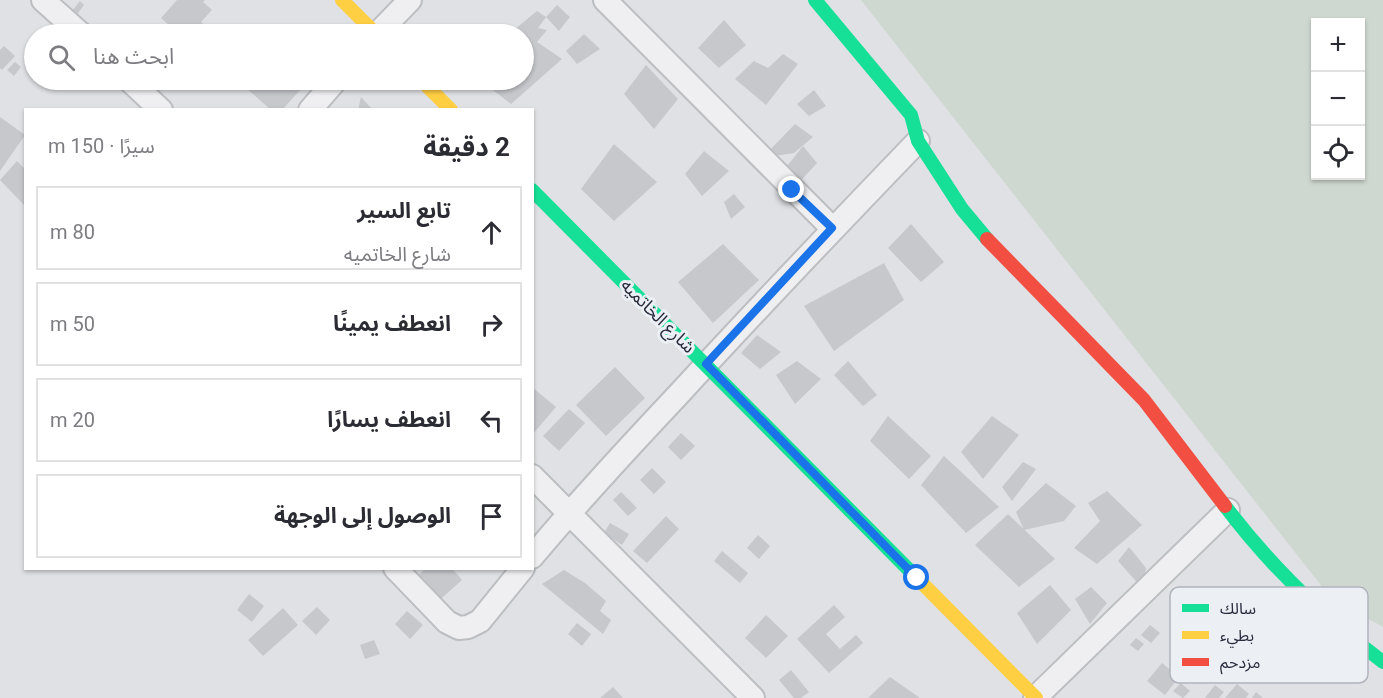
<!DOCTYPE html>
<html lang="ar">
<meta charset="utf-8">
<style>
body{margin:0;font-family:Roboto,"Noto Sans Arabic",sans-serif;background:#f7f7f7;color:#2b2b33;direction:rtl}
.controls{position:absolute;right:18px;top:18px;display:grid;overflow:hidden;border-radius:0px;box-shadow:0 2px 4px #0004}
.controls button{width:54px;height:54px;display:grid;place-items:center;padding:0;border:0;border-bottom:2px solid #e1e1e2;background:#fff;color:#2b2b33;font:30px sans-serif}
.stop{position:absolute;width:18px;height:18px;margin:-14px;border:4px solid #1a73e8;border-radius:50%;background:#fff}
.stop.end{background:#1a73e8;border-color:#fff;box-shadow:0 2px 6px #0008}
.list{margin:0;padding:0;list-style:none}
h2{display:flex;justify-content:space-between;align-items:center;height:78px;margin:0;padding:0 24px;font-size:26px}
h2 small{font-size:20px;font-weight:400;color:#7c7c81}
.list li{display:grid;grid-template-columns:39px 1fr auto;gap:18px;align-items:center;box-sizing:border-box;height:84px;margin:0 12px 12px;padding:0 12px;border:2px solid #e1e1e2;border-radius:0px}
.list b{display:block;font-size:22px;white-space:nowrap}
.list p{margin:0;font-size:20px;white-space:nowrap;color:#7c7c81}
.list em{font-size:20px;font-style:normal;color:#7c7c81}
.icon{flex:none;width:33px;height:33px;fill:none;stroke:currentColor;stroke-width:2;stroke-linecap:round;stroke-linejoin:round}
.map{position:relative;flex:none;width:1383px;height:698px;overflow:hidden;direction:ltr}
.search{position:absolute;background:#fff;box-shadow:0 2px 4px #0004;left:24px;top:24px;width:510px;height:66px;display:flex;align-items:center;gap:15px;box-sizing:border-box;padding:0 21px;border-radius:33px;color:#7c7c81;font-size:22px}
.panel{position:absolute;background:#fff;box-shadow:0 2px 4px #0004;left:24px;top:108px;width:510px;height:462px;border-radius:0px;direction:rtl}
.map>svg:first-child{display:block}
</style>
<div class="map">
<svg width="1383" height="698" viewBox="0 0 1383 698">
<rect width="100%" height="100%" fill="#dfe1e4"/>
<path fill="#ced8d0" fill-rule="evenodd" d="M861,0H1383V627L1331,598ZM1316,22H1360V176H1316Z"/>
<path fill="#c7c8cc" d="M177,0H205L203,2L212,10L201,22L211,30L207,34H179L161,18Z
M80,1L84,5L76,16L71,12Z
M557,5L570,17L559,31L546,17Z
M537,11L546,17L538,28L547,30L537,42L562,59L511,104L480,80H524V34H509Z
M724,20L746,45L719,68L698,48Z
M584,34L600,49L577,64L566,51Z
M4,46L15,56L2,70L0,68V50Z
M783,54L798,64L766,105L735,79L754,61L768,68Z
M15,62L21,67L14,76L7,70Z
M646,65L678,99L654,129L624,94Z
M237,80H309L282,110H271Z
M814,90L826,106L809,116L797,104Z
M361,97L373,110H358Z
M0,117L25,135L0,171Z
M795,124L813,137L794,153L762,158Z
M614,144L657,182L614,221L581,189Z
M803,146L817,163L793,189L780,175Z
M704,151L729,171L702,196L685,174Z
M17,161L26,170V207L0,180Z
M734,194L745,207L731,219L724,202Z
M911,224L944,262L921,282L888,248Z
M723,244L759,280L713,323L678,282Z
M884,263L904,300L834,351L804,306Z
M757,335L781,352L760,369L741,353Z
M797,361L821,379L795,404L776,375Z
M848,361L877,395L863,406L834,375Z
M615,367L645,398L606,436L576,405Z
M532,387L556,407L532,435Z
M569,409L585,423L559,451L543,436Z
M888,416L931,456L909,479L870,441Z
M992,416L1019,435L983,479L961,452Z
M681,433L695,446L681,460L668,447Z
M944,456L999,507L966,533L921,485Z
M1023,462L1036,469L1012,501L1002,487Z
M652,468L666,482L654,494L640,480Z
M1046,483L1076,506L1064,521L1024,530L1016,512Z
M1107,491L1142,525L1097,564L1074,548L1100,521L1088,503Z
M621,492L637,508L628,516L613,500Z
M1008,514L1055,559L1019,587L975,545Z
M666,516L679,529L647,563L633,551Z
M610,523L629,534L622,545L604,533Z
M758,535L770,546L759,559L747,548Z
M1129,547L1146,568L1142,588L1118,561Z
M722,551L748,573L740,583L714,561Z
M426,568H452L462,580L434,605L412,581Z
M564,570L585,583L606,601L600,611L611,620L603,634L542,584Z
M1050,585L1071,610L1037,644L1017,613Z
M1091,587L1107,603L1090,624L1075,599Z
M249,594L264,606L252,622L237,610Z
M834,605L845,617L826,634L840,649L856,635L863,643L829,673L797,639Z
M317,607L330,620L316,635L302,621Z
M283,608L298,625L263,656L248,640Z
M407,611L423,625L410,639L395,624Z
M766,615L788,636L766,658L745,638Z
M577,623L591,634L582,646L568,634Z
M1150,625L1160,633L1151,643L1141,635Z
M1136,638L1144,644L1138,651L1130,645Z
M374,640L380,654L365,659L360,645Z
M1162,663L1179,677L1165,695L1147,681Z
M791,670L809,692L801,698H794L779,680Z
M890,677L920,698H868Z
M1181,683L1190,691L1183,698L1173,691Z
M1237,684L1249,694L1246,698H1225Z
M1215,685L1224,692L1219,698H1205Z
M613,687L623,698H600Z
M1256,692L1263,698H1252Z"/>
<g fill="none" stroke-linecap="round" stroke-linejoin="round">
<defs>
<path id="street" d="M43,0L81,34
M605,0L832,228
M377,34L410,0
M129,80L161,110
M310,110L336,80
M532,476L753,698
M532,557C579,501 628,448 678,395C757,309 837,225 918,141
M395,568L447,622L459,628L468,627L480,621L523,568
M1035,698L1228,510"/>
</defs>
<use href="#street" stroke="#bcbec1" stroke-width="26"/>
<use href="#street" stroke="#efeff1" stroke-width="22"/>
<path stroke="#16e098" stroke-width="14" d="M815,0L911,115L918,141L962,209L987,239
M532,190L913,574
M1225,506C1269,564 1324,618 1383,662"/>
<path stroke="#ffcf43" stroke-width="14" d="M342,0L376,34
M421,80L451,110
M913,574L1036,698"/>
<path stroke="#f24e42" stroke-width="14" d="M987,239L1144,400L1225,506"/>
</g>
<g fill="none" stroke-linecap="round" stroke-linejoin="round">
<path stroke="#1a73e8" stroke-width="8" d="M792,190L832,228L706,364L917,578"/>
</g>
<g text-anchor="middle" stroke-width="6" stroke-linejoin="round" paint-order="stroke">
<g font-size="18" fill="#282c3c" stroke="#eceff4">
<text transform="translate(658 316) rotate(45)" y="6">شارع الخاتميه</text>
</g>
</g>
<rect x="1170" y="587" width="198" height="96" rx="9" fill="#eceff4" stroke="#b1b4bd" stroke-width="1.5"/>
<rect x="1182" y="604" width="27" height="8" fill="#16e098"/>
<rect x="1182" y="631" width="27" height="8" fill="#ffcf43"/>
<rect x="1182" y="658" width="27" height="8" fill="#f24e42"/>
<g font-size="16" fill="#282c3c">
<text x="1220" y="614">سالك</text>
<text x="1220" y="641">بطيء</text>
<text x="1220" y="668">مزدحم</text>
</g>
</svg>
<div class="controls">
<button>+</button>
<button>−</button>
<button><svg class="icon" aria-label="locate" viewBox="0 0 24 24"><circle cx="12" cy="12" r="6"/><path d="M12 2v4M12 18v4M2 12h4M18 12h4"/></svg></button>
</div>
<div class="stop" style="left:917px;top:578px"></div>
<div class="stop end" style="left:792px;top:190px"></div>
<div class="search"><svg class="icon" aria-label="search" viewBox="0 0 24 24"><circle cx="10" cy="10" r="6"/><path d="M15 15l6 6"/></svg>ابحث هنا</div>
<section class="panel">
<h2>2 دقيقة<small>سيرًا · 150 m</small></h2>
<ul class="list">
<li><svg class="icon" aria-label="ahead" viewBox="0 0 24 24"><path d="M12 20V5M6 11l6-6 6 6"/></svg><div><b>تابع السير</b><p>شارع الخاتميه</p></div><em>80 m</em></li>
<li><svg class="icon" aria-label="right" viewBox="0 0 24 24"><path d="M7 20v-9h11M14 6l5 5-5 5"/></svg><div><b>انعطف يمينًا</b></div><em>50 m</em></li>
<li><svg class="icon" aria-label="left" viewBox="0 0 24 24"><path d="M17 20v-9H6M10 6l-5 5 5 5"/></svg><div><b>انعطف يسارًا</b></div><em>20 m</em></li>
<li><svg class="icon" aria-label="arrive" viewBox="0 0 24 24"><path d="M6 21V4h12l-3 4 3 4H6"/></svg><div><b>الوصول إلى الوجهة</b></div></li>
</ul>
</section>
</div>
